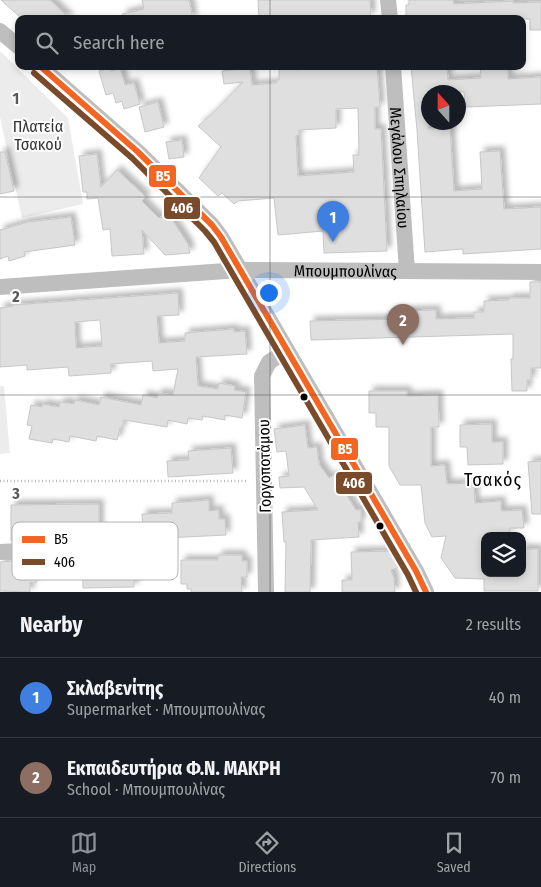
<!DOCTYPE html>
<meta charset="utf-8">
<style>
body{margin:0;font-family:"Fira Sans Condensed",sans-serif;background:#20242c;color:#f1f3f6}
.controls{position:absolute;right:15px;bottom:15px;display:grid;overflow:hidden;border-radius:10px;box-shadow:0 2px 8px #0003}
.controls button{width:45px;height:45px;display:grid;place-items:center;padding:0;border:0;border-bottom:1px solid #363941;background:#171b24;color:#f1f3f6;font:25px sans-serif}
.compass{position:absolute;left:421px;top:85px;width:45px;height:45px;border-radius:50%;background:#171b24;box-shadow:0 2px 8px #0003;rotate:339deg}
.you{position:absolute;left:268px;top:292px;width:18px;height:18px;margin:-12px;border:4px solid #fff;border-radius:50%;background:#1a73e8;box-shadow:0 0 0 8px #1a73e833}
.badge{display:grid;place-items:center;width:32px;height:32px;border-radius:50%;background:#8c9099;color:#fff;font-size:16px;font-weight:700}
.pin{position:absolute;translate:-50% -41px;filter:drop-shadow(0 1px 2px #0008)}
.pin::after{content:'';position:absolute;top:26px;width:18px;height:15px;background:inherit;clip-path:polygon(0 0,100% 0,50% 100%)}
.list{margin:0;padding:0;list-style:none}
h2{display:flex;justify-content:space-between;align-items:center;height:65px;margin:0;padding:0 20px;font-size:21px}
h2 small{font-size:16px;font-weight:400;color:#9ea1a6}
.list li{display:grid;grid-template-columns:32px 1fr auto;gap:15px;align-items:center;box-sizing:border-box;height:80px;padding:0 20px;border-top:1px solid #363941}
.list b{display:block;font-size:19px;white-space:nowrap}
.list p{margin:0;font-size:16px;white-space:nowrap;color:#9ea1a6}
.list em{font-size:16px;font-style:normal;color:#9ea1a6}
.icon{flex:none;width:28px;height:28px;fill:none;stroke:currentColor;stroke-width:2;stroke-linecap:round;stroke-linejoin:round}
.map{position:relative;flex:none;width:541px;height:592px;overflow:hidden}
.search{position:absolute;background:#171b24;box-shadow:0 2px 8px #0003;left:15px;right:15px;top:15px;height:55px;display:flex;align-items:center;gap:12px;box-sizing:border-box;padding:0 18px;border-radius:10px;color:#9ea1a6;font-size:19px}
.sheet{height:225px;background:#171b24}
nav{display:flex;justify-content:space-around;align-items:center;box-sizing:border-box;height:70px;border-top:1px solid #363941;background:#171b24;font-size:14px;color:#9ea1a6}
nav a{display:grid;justify-items:center;gap:2px}
nav .on{color:#8c9099}
.map>svg:first-child{display:block}
</style>
<div class="map">
<svg width="541" height="592" viewBox="0 0 541 592">
<defs>
<filter id="shadow"><feDropShadow dx="4.5" dy="-4.5" stdDeviation="2.5" flood-color="#0004"/></filter>
</defs>
<rect width="100%" height="100%" fill="#fff"/>
<path fill="#ececec" d="M0,51L68,118L83,204L22,218L0,117Z
M0,386H4L10,453L0,454Z"/>
<path fill="#dfdfdf" stroke="#c7c7c7" fill-rule="evenodd" filter="url(#shadow)" d="M1,0H50L70,19H22Z
M142,0H189L193,19H123L122,14L144,9Z
M258,0H370L371,16L333,19H259Z
M409,0H453L454,4L513,1V3L541,2V30H530V19H411L410,17H406V5H409Z
M279,66H295V70L328,66H377L380,107H375V129H381L387,251L324,253L323,231L278,235L274,198L238,201L234,204L222,193L218,196L199,178L221,147L198,126L212,114L243,82L224,84L222,71L250,68L252,85L277,83V80H279ZM358,108L359,155H353L354,172L298,176L296,136L299,135V130L336,128V109Z
M411,66H447L448,80L481,78L480,66H508V79L541,77V104L465,107L464,92H428V129L450,128L454,191L482,189L480,152L500,151L504,209L541,207V249L463,254V249L425,252L417,130Z
M110,68L111,71L120,68L125,85L134,83L140,104L124,109L122,101L116,103L113,93L106,95L99,71Z
M158,102L164,127L145,132L139,107Z
M182,140L184,157L169,159L166,142Z
M0,152H5L14,191L0,194Z
M97,154L101,187L117,170L146,197L142,201L159,218L164,216L169,218L173,221L188,244L190,253L165,255L142,230L144,254L112,256L110,229L103,230L98,198L87,199V192H83L79,156Z
M71,217L75,245L24,252L25,256L9,261L8,256L0,259V230L28,222Z
M530,282H541V368H531V380H527V391H512L511,359H513V334L311,340L310,321L407,319V311L436,310V319L474,318V312H484V301L509,300V298H530Z
M178,293L179,315L157,316L159,343L185,341V333L234,329V332L245,331L247,354L196,357L198,386L218,389L219,383L235,386L234,390L246,392L242,418L225,415V420L203,416L202,420L188,418L187,424L168,420L167,427L124,420L122,428H120L117,440L97,436L96,441L70,436L69,442L53,439L52,443L29,439L32,426L27,425L31,405L42,407V404L59,407L60,402L74,404L75,400L99,405L101,397L141,405L143,395L157,398L158,393L173,395L178,369L153,371L152,361L111,364V373L69,376L68,367L27,370V365L0,367V308L13,306V305ZM100,320L102,346L76,348L75,322Z
M369,391H407V396L438,395L439,427H431V466L445,465L447,484L474,483L475,503L501,501V511L522,510L524,528H510V533L485,535V573H522V549H538V591H484V579L455,578L441,558L446,536L432,537L425,523L421,485H400L389,466V427H376V413H369Z
M492,424V442H503V464L468,465L467,447H460V425Z
M305,425L308,448L317,447L319,464L329,478L334,475L356,510H361V522H358L359,537L311,540L310,592H285L286,542H284L282,512L318,510L304,487L280,488L279,477L289,476L286,451L277,452L274,429Z
M231,448L233,473L168,477L167,461L189,460L188,451Z
M541,461V514H532L528,462Z
M209,500V511L219,510V519H225L226,535L144,539L142,514L172,513V503Z
M99,504V560L138,559V571H134V587L83,588L82,541H11V505Z
M391,551L396,556L400,567L391,570L394,578L395,592H342V580H352L351,552Z
M218,555H242V561H247V577H241L242,592H191V589H187V584H181V560H218Z
M31,560L30,566H37L36,583L30,582V592L0,591V562Z"/>
<g fill="none" stroke-linecap="round" stroke-linejoin="round">
<path stroke="#b9b9b9" stroke-width="2.5" stroke-dasharray="1 2.5" stroke-linecap="butt" d="M0,481H248"/>
<g stroke="#bebebe" stroke-width="16">
<path d="M388,0L390,19"/>
<path d="M0,31L19,47"/>
<path d="M40,66L138,152L212,225L221,237L416,571L426,592"/>
<path id="s1" d="M393,66L407,271"/>
<path id="s2" d="M0,287L240,270L541,272"/>
<path d="M0,552L39,550"/>
<path d="M266,592L262,376L269,362L287,351"/>
</g>
<defs>
<path id="bus-1" d="M40,66L138,152L212,225L221,237L416,571L426,592"/>
<path id="bus-2" d="M34,73L132,158L205,231L214,242L408,575L416,592"/>
</defs>
<use href="#bus-1" stroke="#fff" stroke-width="10"/>
<use href="#bus-2" stroke="#fff" stroke-width="10"/>
<use href="#bus-1" stroke="#f26522" stroke-width="6"/>
<use href="#bus-2" stroke="#7a4b2a" stroke-width="6"/>
</g>
<path fill="none" stroke="#595959" stroke-width="1" stroke-opacity="0.55" d="M270,0V19M270,66V592M0,197H541M0,395H541"/>
<g fill="#000" stroke="#fff" stroke-width="2">
<circle cx="304" cy="397" r="4.5"/>
<circle cx="380" cy="526" r="4.5"/>
</g>
<g text-anchor="middle" stroke-width="4" stroke-linejoin="round" paint-order="stroke">
<g font-size="16" fill="#333" stroke="#fff">
<text x="38" y="132">Πλατεία<tspan x="38" dy="18">Τσακού</tspan></text>
</g>
<g font-size="16" fill="#000" stroke="#fff">
<text dy="6" stroke="none"><textPath href="#s1" startOffset="102">Μεγάλου Σπηλαίου</textPath></text>
<text dy="6" stroke="none"><textPath href="#s2" startOffset="346">Μπουμπουλίνας</textPath></text>
<text transform="translate(264 466) rotate(-91)" y="6">Γοργοποτάμου</text>
</g>
<g font-size="18" letter-spacing="1" fill="#000" stroke="#fff">
<text x="493" y="486">Τσακός</text>
</g>
</g>
<rect x="12" y="522" width="166" height="58" rx="8" fill="#fff" stroke="#b2b2b2" stroke-width="1"/>
<rect x="22" y="536" width="23" height="7" fill="#f26522"/>
<rect x="22" y="559" width="23" height="6" fill="#7a4b2a"/>
<g font-size="14" fill="#000">
<text x="54" y="544">Β5</text>
<text x="54" y="567">406</text>
</g>
<g font-size="16" text-anchor="middle" font-weight="bold" fill="#595959" stroke="#fff" stroke-width="4" stroke-linejoin="round" paint-order="stroke">
<text x="16" y="104">1</text>
<text x="16" y="302">2</text>
<text x="16" y="499">3</text>
</g>
<g stroke="#fff" stroke-width="2">
<rect x="148" y="164" width="29" height="24" rx="5" fill="#f26522"/>
<rect x="163" y="196" width="38" height="24" rx="5" fill="#7a4b2a"/>
<rect x="330" y="437" width="29" height="24" rx="5" fill="#f26522"/>
<rect x="335" y="471" width="38" height="24" rx="5" fill="#7a4b2a"/>
</g>
<g font-size="14" text-anchor="middle" font-weight="bold" fill="#fff">
<text x="163" y="181">Β5</text>
<text x="182" y="213">406</text>
<text x="345" y="454">Β5</text>
<text x="354" y="488">406</text>
</g>
</svg>
<div class="controls">
<button><svg class="icon" aria-label="layers" viewBox="0 0 24 24"><path d="M12 4l9 5-9 5-9-5zM3 14l9 5 9-5"/></svg></button>
</div>
<svg class="compass" viewBox="-18 -18 36 36"><path d="M0-13l5 13h-10z" fill="#e53935"/><path d="M0 13l5-13h-10z" fill="#9ea1a6"/></svg>
<div class="you"></div>
<div class="pin badge" style="left:333px;top:242px;background:#3f7fe0">1</div>
<div class="pin badge" style="left:403px;top:345px;background:#8d6e63">2</div>
<div class="search"><svg class="icon" aria-label="search" viewBox="0 0 24 24"><circle cx="10" cy="10" r="6"/><path d="M15 15l6 6"/></svg>Search here</div>
</div>
<section class="sheet">
<h2>Nearby<small>2 results</small></h2>
<ul class="list">
<li><span class="badge" style="background:#3f7fe0">1</span><div><b>Σκλαβενίτης</b><p>Supermarket · Μπουμπουλίνας</p></div><em>40 m</em></li>
<li><span class="badge" style="background:#8d6e63">2</span><div><b>Εκπαιδευτήρια Φ.Ν. ΜΑΚΡΗ</b><p>School · Μπουμπουλίνας</p></div><em>70 m</em></li>
</ul>
</section>
<nav>
<a class="on"><svg class="icon" aria-label="map" viewBox="0 0 24 24"><path d="M3 6l6-2 6 2 6-2v14l-6 2-6-2-6 2zM9 4v14M15 6v14"/></svg>Map</a>
<a><svg class="icon" aria-label="directions" viewBox="0 0 24 24"><path d="M12 3l9 9-9 9-9-9zM9 14v-3h6M13 9l2 2-2 2"/></svg>Directions</a>
<a><svg class="icon" aria-label="saved" viewBox="0 0 24 24"><path d="M7 4h10v16l-5-4-5 4z"/></svg>Saved</a>
</nav>
